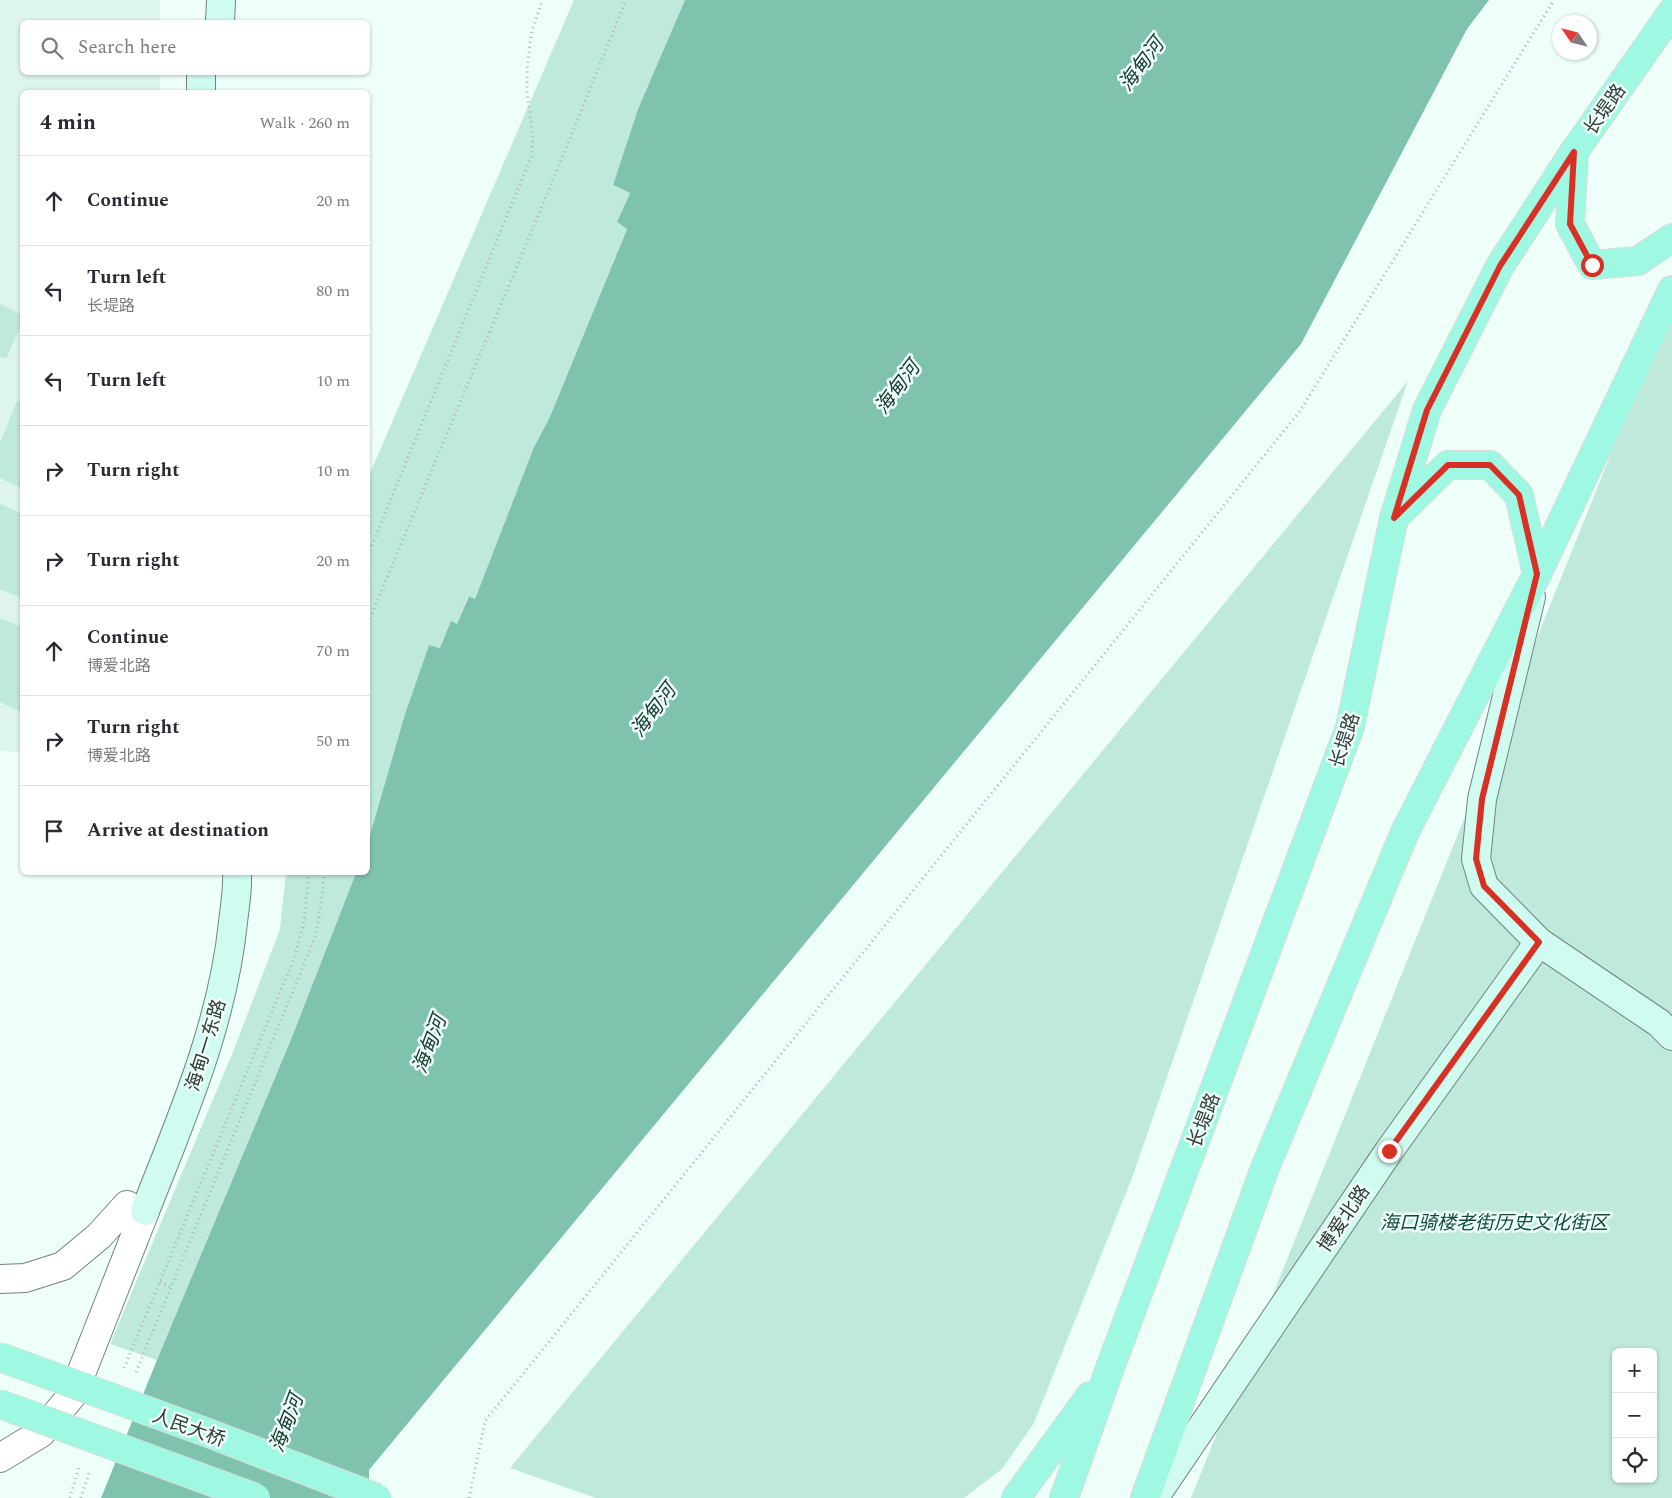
<!DOCTYPE html>
<meta charset="utf-8">
<style>
body{margin:0;font-family:Spectral,"Noto Sans SC",serif;background:#f2f2f3;color:#2b2b33}
.controls{position:absolute;right:15px;bottom:15px;display:grid;overflow:hidden;border-radius:8px;box-shadow:0 1px 4px #0004}
.controls button{width:45px;height:45px;display:grid;place-items:center;padding:0;border:0;border-bottom:1px solid #e1e1e2;background:#fff;color:#2b2b33;font:25px sans-serif}
.compass{position:absolute;left:1552px;top:15px;width:45px;height:45px;border-radius:50%;background:#fff;box-shadow:0 1px 4px #0004;rotate:305deg}
.stop{position:absolute;width:15px;height:15px;margin:-11px;border:4px solid #d93025;border-radius:50%;background:#fff}
.stop.end{background:#d93025;border-color:#fff;box-shadow:0 1px 5px #0008}
.list{margin:0;padding:0;list-style:none}
h2{display:flex;justify-content:space-between;align-items:center;height:65px;margin:0;padding:0 20px;font-size:21px}
h2 small{font-size:16px;font-weight:400;color:#7c7c81}
.list li{display:grid;grid-template-columns:32px 1fr auto;gap:15px;align-items:center;box-sizing:border-box;height:90px;padding:0 20px;border-top:1px solid #e1e1e2}
.list b{display:block;font-size:19px;white-space:nowrap}
.list p{margin:0;font-size:16px;white-space:nowrap;color:#7c7c81}
.list em{font-size:16px;font-style:normal;color:#7c7c81}
.icon{flex:none;width:28px;height:28px;fill:none;stroke:currentColor;stroke-width:2;stroke-linecap:round;stroke-linejoin:round}
.map{position:relative;flex:none;width:1672px;height:1498px;overflow:hidden}
.search{position:absolute;background:#fff;box-shadow:0 1px 4px #0004;left:20px;top:20px;width:350px;height:55px;display:flex;align-items:center;gap:12px;box-sizing:border-box;padding:0 18px;border-radius:8px;color:#7c7c81;font-size:19px}
.panel{position:absolute;background:#fff;box-shadow:0 1px 4px #0004;left:20px;top:90px;width:350px;height:785px;border-radius:8px}
.map>svg:first-child{display:block}
</style>
<div class="map">
<svg width="1672" height="1498" viewBox="0 0 1672 1498">
<rect width="100%" height="100%" fill="#eefef9"/>
<path fill="#ddf5ec" d="M0,0H160V22H22V72L160,73V92H22V752L0,751Z"/>
<path fill="#bfe9db" fill-rule="evenodd" d="M574,0H685L638,109L613,185L630,193L617,222L627,228L549,419L534,447L475,599L468,596L457,624L451,622L440,648L429,645L405,714L368,842V478Z
M1672,302V1498H1191ZM1616,1352H1653V1479H1616Z
M0,304L22,315V323L6,359L0,357Z
M1408,381L1132,1178L1034,1423L1002,1469L964,1498H596L510,1468Z
M17,401L22,404V488L0,478V443Z
M0,504L22,514V598L0,589Z
M0,618L22,627V712L0,702Z
M286,873H356L292,1037L157,1360L110,1344L233,1052L280,929Z"/>
<path fill="#7fc2ae" d="M685,0H1489L1467,29L1301,344L369,1470V1498H101L157,1360L292,1037L356,873L368,872V842L405,714L429,645L440,648L451,621L457,624L469,596L475,599L534,447L549,419L627,229L617,222L630,193L613,185L638,109Z"/>
<g fill="none" stroke-linecap="round" stroke-linejoin="round">
<defs>
<path id="street" d="M0,1279L25,1278L63,1266L99,1236L127,1205
M0,1458L41,1433L73,1394L145,1211"/>
<path id="secondary" d="M220,22L221,0
M201,92V72
M1531,597L1482,799L1476,859L1484,886L1539,942L1659,1023L1672,1036
M145,1211C182,1117 223,1023 233,922C235,905 238,889 237,872
M1154,1498L1389,1151L1539,942"/>
<path id="primary" d="M1574,154L1570,224L1592,265L1638,261L1672,238
M1397,515L1448,465H1490L1519,495L1537,574
M1016,1498L1090,1396
M1064,1498L1110,1368L1350,727L1394,518L1427,410L1500,266L1574,152L1672,12
M1145,1498L1265,1168L1405,832L1537,574L1672,290"/>
</defs>
<use href="#street" stroke="#75837f" stroke-width="30"/>
<use href="#secondary" stroke="#75837f" stroke-width="30"/>
<use href="#primary" stroke="#dadcdb" stroke-width="30"/>
<path stroke="#a9b6b2" stroke-width="3" stroke-dasharray="1 4" stroke-linecap="butt" d="M368,555L531,157L533,136L527,93V70L531,35L542,0
M368,623L560,163L626,0
M160,1282L171,1287
M124,1368L295,956L304,922L309,872
M136,1372L316,935L323,889L324,872
M70,1498L79,1467
M81,1498L90,1470
M469,1498L485,1421L1300,411L1554,0"/>
<use href="#street" stroke="#fff" stroke-width="28"/>
<use href="#secondary" stroke="#cffbf0" stroke-width="28"/>
<use href="#primary" stroke="#9ff8e2" stroke-width="28"/>
<defs>
<path id="primary-bridge" d="M0,1357L211,1434L377,1498
M0,1404L256,1498"/>
</defs>
<use href="#primary-bridge" stroke="#dadcdb" stroke-width="30" stroke-linecap="butt"/>
<use href="#primary-bridge" stroke="#9ff8e2" stroke-width="28"/>
</g>
<g fill="none" stroke-linecap="round" stroke-linejoin="round">
<path stroke="#d93025" stroke-width="6" d="M1389,1151L1539,942L1484,886L1476,859L1482,799L1537,574L1519,495L1490,465H1448L1394,518L1427,410L1500,266L1574,152L1570,224L1592,265"/>
</g>
<g text-anchor="middle" stroke-width="5" stroke-linejoin="round" paint-order="stroke">
<g font-size="19" fill="#343a38" stroke="#eefef9">
<text transform="translate(1604 109) rotate(-55)" y="7">长堤路</text>
<text transform="translate(1344 740) rotate(-72)" y="7">长堤路</text>
<text transform="translate(205 1045) rotate(-73)" y="7">海甸一东路</text>
<text transform="translate(1203 1120) rotate(-69)" y="7">长堤路</text>
<text transform="translate(1343 1218) rotate(-56)" y="7">博爱北路</text>
<text transform="translate(189 1427) rotate(20)" y="7">人民大桥</text>
</g>
<g font-size="19" font-style="italic" fill="#104a3c" stroke="#eefef9">
<text x="1494" y="1229">海口骑楼老街历史文化街区</text>
</g>
<g font-size="20" font-style="italic" fill="#17382f" stroke="#eefef9">
<text transform="translate(1141 64) rotate(-53)" y="7">海甸河</text>
<text transform="translate(897 387) rotate(-53)" y="7">海甸河</text>
<text transform="translate(653 710) rotate(-53)" y="7">海甸河</text>
<text transform="translate(429 1044) rotate(-69)" y="7">海甸河</text>
<text transform="translate(286 1423) rotate(-69)" y="7">海甸河</text>
</g>
</g>
</svg>
<div class="controls">
<button>+</button>
<button>−</button>
<button><svg class="icon" aria-label="locate" viewBox="0 0 24 24"><circle cx="12" cy="12" r="6"/><path d="M12 2v4M12 18v4M2 12h4M18 12h4"/></svg></button>
</div>
<svg class="compass" viewBox="-18 -18 36 36"><path d="M0-13l5 13h-10z" fill="#e53935"/><path d="M0 13l5-13h-10z" fill="#7c7c81"/></svg>
<div class="stop" style="left:1592px;top:265px"></div>
<div class="stop end" style="left:1389px;top:1151px"></div>
<div class="search"><svg class="icon" aria-label="search" viewBox="0 0 24 24"><circle cx="10" cy="10" r="6"/><path d="M15 15l6 6"/></svg>Search here</div>
<section class="panel">
<h2>4 min<small>Walk · 260 m</small></h2>
<ul class="list">
<li><svg class="icon" aria-label="ahead" viewBox="0 0 24 24"><path d="M12 20V5M6 11l6-6 6 6"/></svg><div><b>Continue</b></div><em>20 m</em></li>
<li><svg class="icon" aria-label="left" viewBox="0 0 24 24"><path d="M17 20v-9H6M10 6l-5 5 5 5"/></svg><div><b>Turn left</b><p>长堤路</p></div><em>80 m</em></li>
<li><svg class="icon" aria-label="left" viewBox="0 0 24 24"><path d="M17 20v-9H6M10 6l-5 5 5 5"/></svg><div><b>Turn left</b></div><em>10 m</em></li>
<li><svg class="icon" aria-label="right" viewBox="0 0 24 24"><path d="M7 20v-9h11M14 6l5 5-5 5"/></svg><div><b>Turn right</b></div><em>10 m</em></li>
<li><svg class="icon" aria-label="right" viewBox="0 0 24 24"><path d="M7 20v-9h11M14 6l5 5-5 5"/></svg><div><b>Turn right</b></div><em>20 m</em></li>
<li><svg class="icon" aria-label="ahead" viewBox="0 0 24 24"><path d="M12 20V5M6 11l6-6 6 6"/></svg><div><b>Continue</b><p>博爱北路</p></div><em>70 m</em></li>
<li><svg class="icon" aria-label="right" viewBox="0 0 24 24"><path d="M7 20v-9h11M14 6l5 5-5 5"/></svg><div><b>Turn right</b><p>博爱北路</p></div><em>50 m</em></li>
<li><svg class="icon" aria-label="arrive" viewBox="0 0 24 24"><path d="M6 21V4h12l-3 4 3 4H6"/></svg><div><b>Arrive at destination</b></div></li>
</ul>
</section>
</div>
